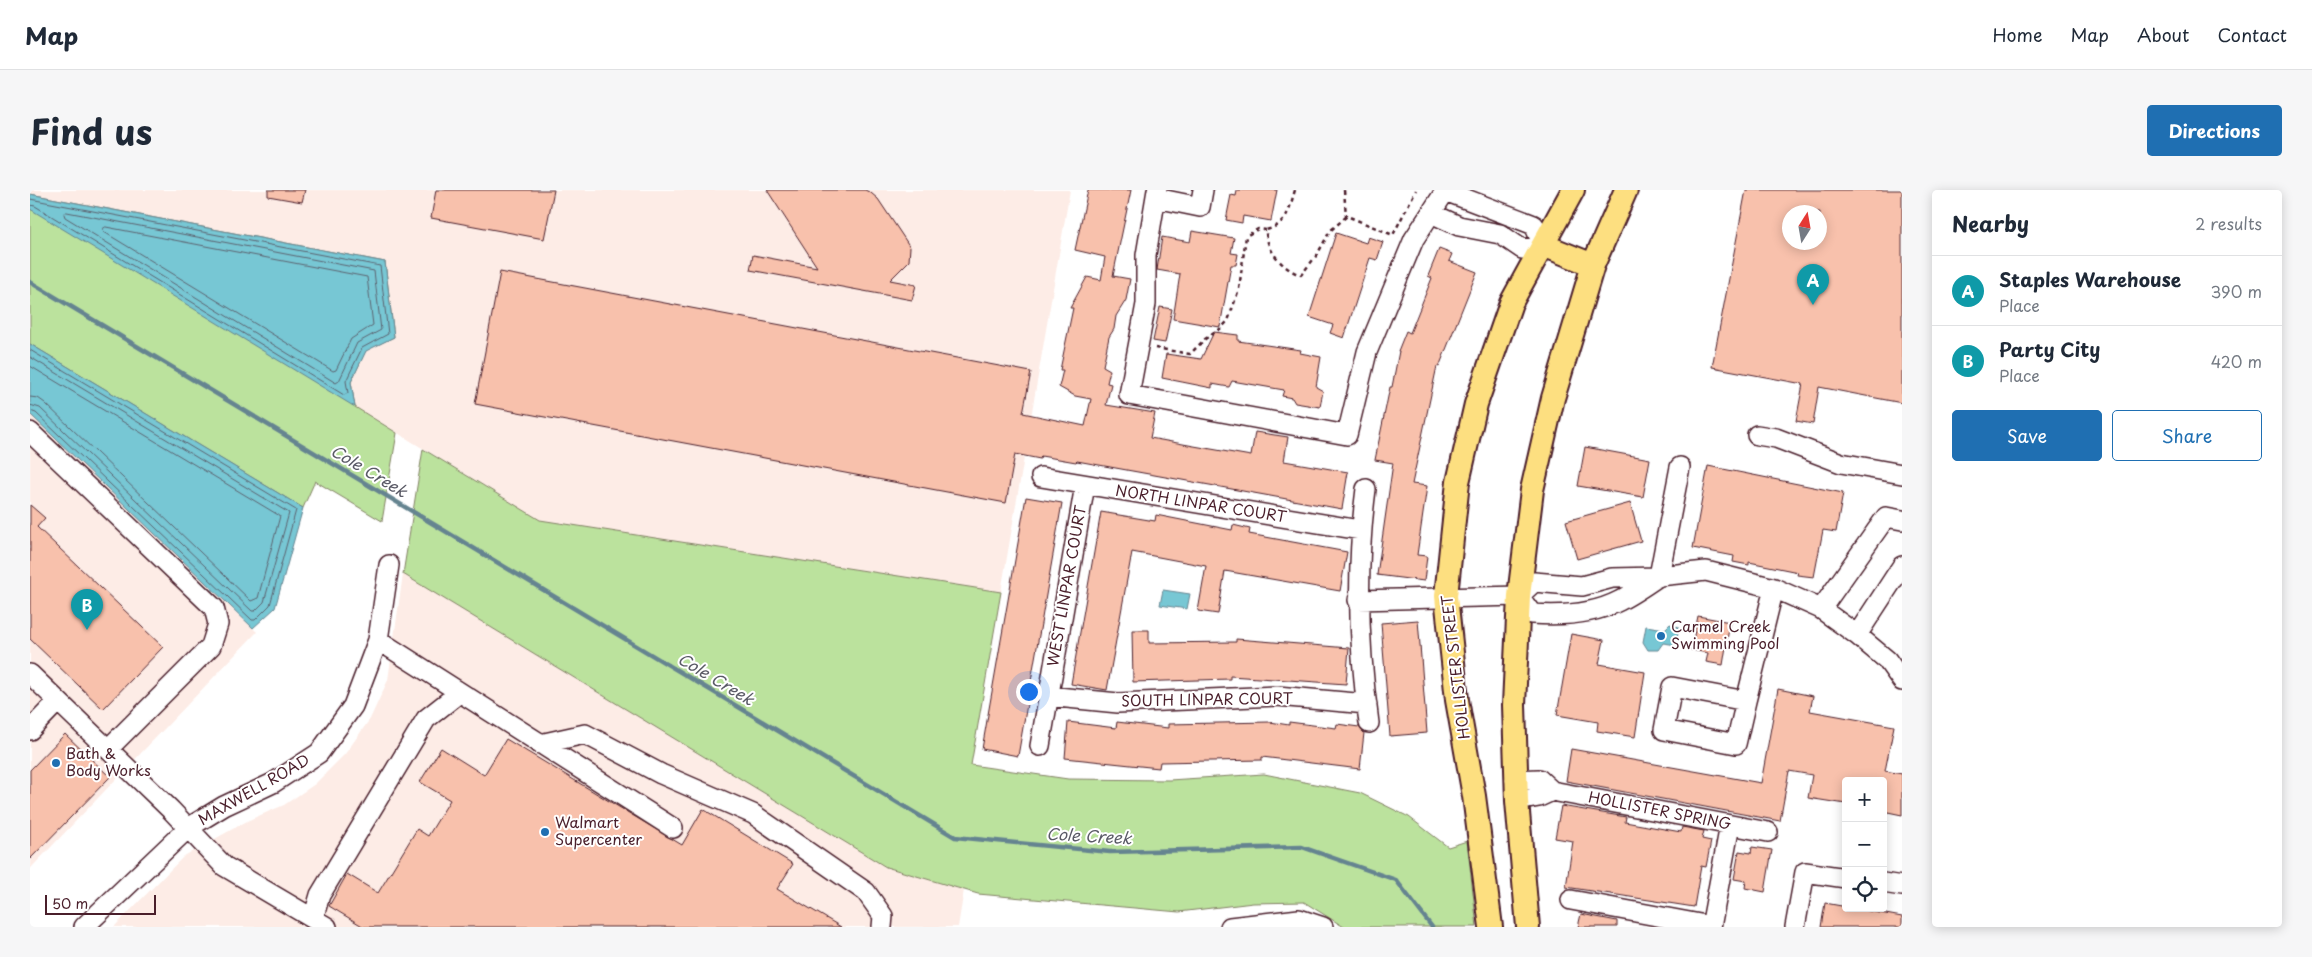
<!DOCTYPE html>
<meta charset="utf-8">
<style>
body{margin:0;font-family:"Playpen Sans",sans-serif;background:#f6f6f7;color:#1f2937}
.controls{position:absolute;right:15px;bottom:15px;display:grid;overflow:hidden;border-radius:5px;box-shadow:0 2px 12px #0003}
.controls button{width:45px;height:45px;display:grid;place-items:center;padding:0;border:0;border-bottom:1px solid #e0e1e3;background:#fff;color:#1f2937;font:25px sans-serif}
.compass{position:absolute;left:1752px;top:15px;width:45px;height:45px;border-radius:50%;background:#fff;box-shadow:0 2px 12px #0003;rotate:11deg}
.scale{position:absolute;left:15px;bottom:12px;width:111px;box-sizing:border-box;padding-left:5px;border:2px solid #4a1f2b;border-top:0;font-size:14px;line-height:18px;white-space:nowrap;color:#4a1f2b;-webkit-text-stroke:4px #fff;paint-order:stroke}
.you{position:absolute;left:998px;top:501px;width:18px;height:18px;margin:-12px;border:4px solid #fff;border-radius:50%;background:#1a73e8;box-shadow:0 0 0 8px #1a73e833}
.badge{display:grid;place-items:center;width:32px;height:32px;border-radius:50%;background:#1f6fb2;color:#fff;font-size:16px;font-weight:700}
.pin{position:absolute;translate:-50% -41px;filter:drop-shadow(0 1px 2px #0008)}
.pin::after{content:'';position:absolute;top:26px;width:18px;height:15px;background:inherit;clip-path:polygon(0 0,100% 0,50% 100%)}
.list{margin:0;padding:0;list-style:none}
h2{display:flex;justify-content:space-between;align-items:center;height:65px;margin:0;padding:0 20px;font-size:21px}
h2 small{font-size:16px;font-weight:400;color:#747a83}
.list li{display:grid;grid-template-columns:32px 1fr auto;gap:15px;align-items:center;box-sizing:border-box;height:70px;padding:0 20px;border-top:1px solid #e0e1e3}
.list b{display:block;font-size:19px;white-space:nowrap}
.list p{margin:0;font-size:16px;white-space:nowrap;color:#747a83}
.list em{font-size:16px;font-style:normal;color:#747a83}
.actions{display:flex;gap:10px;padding:15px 20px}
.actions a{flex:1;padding:11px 0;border:1px solid #1f6fb2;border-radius:5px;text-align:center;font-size:18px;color:#1f6fb2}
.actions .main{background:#1f6fb2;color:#fff}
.icon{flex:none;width:28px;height:28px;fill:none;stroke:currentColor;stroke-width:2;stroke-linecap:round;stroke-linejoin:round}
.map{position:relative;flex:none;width:1872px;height:737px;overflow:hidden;border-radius:5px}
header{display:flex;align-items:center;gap:30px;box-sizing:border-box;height:70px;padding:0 25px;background:#fff;border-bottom:1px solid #e0e1e3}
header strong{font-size:24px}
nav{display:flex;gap:28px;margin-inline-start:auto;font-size:18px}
.intro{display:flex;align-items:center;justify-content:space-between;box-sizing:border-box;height:120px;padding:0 30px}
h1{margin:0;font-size:35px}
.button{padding:12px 22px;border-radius:5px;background:#1f6fb2;color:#fff;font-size:18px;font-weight:700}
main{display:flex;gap:30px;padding:0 30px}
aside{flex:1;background:#fff;border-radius:5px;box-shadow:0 2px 12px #0003}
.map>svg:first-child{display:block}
</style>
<header>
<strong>Map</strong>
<nav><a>Home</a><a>Map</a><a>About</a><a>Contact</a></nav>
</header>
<div class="intro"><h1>Find us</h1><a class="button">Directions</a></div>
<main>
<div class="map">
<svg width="1872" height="737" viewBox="0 0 1872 737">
<rect width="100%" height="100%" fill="#fff"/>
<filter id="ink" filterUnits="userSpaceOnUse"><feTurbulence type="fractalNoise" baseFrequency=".02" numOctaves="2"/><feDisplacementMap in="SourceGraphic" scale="10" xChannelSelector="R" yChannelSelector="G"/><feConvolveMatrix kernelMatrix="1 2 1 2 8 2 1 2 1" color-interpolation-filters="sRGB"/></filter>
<g filter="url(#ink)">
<path fill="#fdece6" d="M0,0H1040L971,402L510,330L325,217L321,192L336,160L355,72L0,4Z
M0,224L227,442L0,679Z
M373,384L856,677L934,700L928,737H84L154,666L219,630L254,615L285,594L315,564L340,529L358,490Z"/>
<path fill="#bbe29d" stroke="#828064" d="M0,4L355,72L364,147L336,160L321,192L325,217L367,243L352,331L285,291L273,318L0,154Z
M393,259L510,330L971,402L941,575L1038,589L1139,590L1234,584L1330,603L1379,627L1418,657L1437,651L1447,737H1314L1274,712L1223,713L1149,722L948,704L856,677L373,384Z"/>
<path fill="#77c7d4" stroke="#658490" d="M0,4L355,72L364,147L336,161L321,192L325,217L0,19Z
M0,154L273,318L245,418L223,438L0,224Z
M1133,400L1160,404L1157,419L1130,415Z
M1640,434L1648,437L1647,455L1633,453L1628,460H1618L1613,452L1616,436L1635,439Z"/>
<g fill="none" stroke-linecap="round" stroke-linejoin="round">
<path stroke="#5c626f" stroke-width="1" d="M0,9L350,76L358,144L332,158L316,191L318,203L314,205L5,16L0,15
M37,22L344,81L351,140L327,153L309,191L306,193L35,27L34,24Z
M76,37L337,87L343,135L321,149L306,180L303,181L74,42L73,39Z
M0,160L266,320L240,415L225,430H222L6,223L0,221
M0,167L259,323L234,412L225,421H222L10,218L0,215
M0,176L250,326L228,408L221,411L15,213L8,208L0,207"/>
<path stroke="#658490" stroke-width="4.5" d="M0,92L925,647L1080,662L1272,657L1366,690L1402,737"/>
</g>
<path fill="#f8c1ac" stroke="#4a1f2b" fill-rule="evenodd" d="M238,0H275L272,12L238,6Z
M406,0H524L514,49L401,28Z
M737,0H835L841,3L848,9L880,57L879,71L860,90L886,95L882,110L720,80L723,65L787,77Z
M1058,0H1101L1083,86L1100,89L1096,110L1086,126L1084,139L1079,147L1073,176L1080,180L1077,193L1081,194L1076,215L1125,223L1120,248L1164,256L1221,266L1225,242L1258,247L1254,271L1318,282L1312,319L1047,271L1046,272L1011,266L1010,269L985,264L976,313L445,214L470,82L1001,182L993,223L1055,236L1061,209L1045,206L1029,197L1033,180H1030L1043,118H1040L1057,87L1071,90L1075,67L1045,60Z
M1207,0H1247L1241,31L1213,26L1212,33L1196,30L1201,5L1206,6Z
M1716,0H1872V213L1789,197L1783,234L1766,231L1773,194L1682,177ZM1760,22H1790V52H1760Z
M1162,41L1204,48L1201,63L1208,64L1206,75H1201L1190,137L1143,129L1150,84L1127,80L1132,47L1160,52Z
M1306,43L1336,53L1338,47L1353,52L1347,70L1340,68L1314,148L1300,143L1303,135L1279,127Z
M1409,59L1422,64L1419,71L1447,82L1409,177L1407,176L1382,294L1397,296L1387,365L1397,366L1394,391L1347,385L1363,273L1345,270L1360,197H1362L1369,161H1368L1376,141L1380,143L1402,88L1398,86Z
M1130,117L1142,119L1135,153L1123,151Z
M1184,142L1208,145V151L1271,160L1270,163L1291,167L1286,197L1293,201L1290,217L1265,213L1262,208L1252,206L1254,200L1202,191L1199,197L1182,194V198L1132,188L1136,164L1171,169Z
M1555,257L1620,269L1613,307L1548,296Z
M1678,276L1813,303L1806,342L1793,340L1784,387L1767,385L1768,382L1719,372V375L1703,372L1704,366L1663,358Z
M996,307L1032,313L988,566L952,559Z
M1600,313L1611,351L1547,369L1536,331Z
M0,315L15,328L7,337L133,457L73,519L0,449Z
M1071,322L1125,331L1126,325L1202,340L1203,335L1220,339L1219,344L1317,362L1310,401L1195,381L1188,424L1168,421L1176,376L1102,362L1077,500L1041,494Z
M1668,426L1700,432L1693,475L1676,472L1678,463L1661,460Z
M1388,430L1397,543L1360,546L1351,433Z
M1102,440H1119V453L1206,452V449L1319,458L1316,494L1200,486V489L1103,492Z
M1541,444L1574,450L1569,474L1615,482L1605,547L1567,541L1568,532L1527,525Z
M1748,499L1783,506L1780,521L1864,536L1855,581L1872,584V625L1853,621V591H1816V614L1778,608L1782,585L1759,581L1750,631L1536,591L1541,559L1731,593Z
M1038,532L1086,538L1087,532L1138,538V534L1240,532L1259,535V532L1306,538L1307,534L1329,537L1334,543L1330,579L1232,567V570L1130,572L1129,578L1035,568Z
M35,544L80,587L0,669V580Z
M476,549L652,655L673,619L763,674L747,699L811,737H334L299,716L317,684L348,703L387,639L398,646L420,610L390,592L411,558L454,585Z
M1531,616L1596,627L1595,632L1651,642L1652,637L1674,641L1672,649L1681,651L1676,677L1671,676L1664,717L1536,697L1543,651L1525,648Z
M1722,657L1742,660L1735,702L1715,698L1716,691L1704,689L1709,661L1721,663Z
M1795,713L1872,727V737H1791Z
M1551,724L1587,731V737H1548Z"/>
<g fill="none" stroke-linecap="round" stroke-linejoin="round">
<defs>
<path id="minor" d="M1127,0L1116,65V114L1099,205L1317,245L1337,162L1384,49L1416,0
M1126,8L1170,17L1173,0
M1401,23L1429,36L1470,44L1492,59L1513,55L1504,35L1415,1
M0,242L184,418L188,434L181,456L78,559
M1727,245L1746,248L1811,273L1872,284
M1650,277L1629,386L1676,381L1744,398L1791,419L1827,445L1857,470L1872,491
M1011,287L1330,340
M1336,299C1326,377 1328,455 1339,533
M1489,406L1502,424C1530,426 1564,424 1589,411C1603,404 1616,395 1629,386
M1489,406L1504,392L1552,396L1582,388L1628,387
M1328,410L1489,406
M1791,419L1856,327L1872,330
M1827,445L1872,376
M348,450L643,638
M0,484L141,620L194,676L297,737
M1017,506L1088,513L1247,506L1337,514
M1716,511L1706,554L1634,540L1642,497L1716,511L1744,398
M0,540L28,511
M510,554L555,544L631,584L723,624L836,702L853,726L852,737
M1010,556L1055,295
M1485,590L1509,589L1522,601L1738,642
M1487,611L1509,607L1522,601
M1853,693L1872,696
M1541,710L1681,736
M283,729L290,705L396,529L429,503
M54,737L158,638L194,616L243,593L289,563L323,516L348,450L359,375
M1200,737L1269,729L1293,737
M1681,737L1700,635
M1765,737L1775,682L1816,688"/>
<path id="major" d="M1513,55L1563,75
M1461,737L1444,606L1427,510L1416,406L1428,292L1446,214L1481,113L1543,0
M1498,737L1487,611L1484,515L1489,406L1502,300L1523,208L1563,75L1596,0"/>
</defs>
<use href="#minor" stroke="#4a1f2b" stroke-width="22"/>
<use href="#major" stroke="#4a1f2b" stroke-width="26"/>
<path stroke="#4a1f2b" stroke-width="2.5" stroke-dasharray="4 4" stroke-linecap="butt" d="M1265,0C1259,20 1257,35 1236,40C1235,58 1253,80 1271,85L1287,65L1300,41L1317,26L1363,45L1386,0
M1314,0L1316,26
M1125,158L1160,164L1175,149L1190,139L1198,131L1209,99L1216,46L1228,39L1236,40"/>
<use href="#minor" stroke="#fff" stroke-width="19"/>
<use href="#major" stroke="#fddf80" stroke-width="22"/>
</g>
</g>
<g fill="#1f6fb2" stroke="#fff" stroke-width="2">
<circle cx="1631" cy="446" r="5"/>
<circle cx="26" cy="573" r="5"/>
<circle cx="515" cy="642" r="5"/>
</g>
<g text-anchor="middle" stroke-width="4" stroke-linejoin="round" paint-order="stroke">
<g font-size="15" fill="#4a1f2b" stroke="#fff">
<text transform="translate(1171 314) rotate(9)" y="5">NORTH LINPAR COURT</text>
<text transform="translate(1037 396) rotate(-80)" y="5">WEST LINPAR COURT</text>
<text transform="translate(1426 477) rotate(-97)" y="5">HOLLISTER STREET</text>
<text transform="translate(1177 510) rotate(-1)" y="5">SOUTH LINPAR COURT</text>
<text transform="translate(224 600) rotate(-30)" y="5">MAXWELL ROAD</text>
<text transform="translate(1630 621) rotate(11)" y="5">HOLLISTER SPRING</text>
</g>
<g font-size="15" fill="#4a1f2b" stroke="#fff" text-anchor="start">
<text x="1641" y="442">Carmel Creek<tspan x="1641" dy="17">Swimming Pool</tspan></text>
<text x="36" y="569">Bath &amp;<tspan x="36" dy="17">Body Works</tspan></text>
<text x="525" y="638">Walmart<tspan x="525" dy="17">Supercenter</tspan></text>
</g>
<g font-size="16" font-style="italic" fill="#5a5a66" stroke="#fff">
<text transform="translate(339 281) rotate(31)" y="6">Cole Creek</text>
<text transform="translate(686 489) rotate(31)" y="6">Cole Creek</text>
<text transform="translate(1059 646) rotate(3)" y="6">Cole Creek</text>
</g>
</g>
</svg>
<div class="controls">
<button>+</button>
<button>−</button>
<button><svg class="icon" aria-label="locate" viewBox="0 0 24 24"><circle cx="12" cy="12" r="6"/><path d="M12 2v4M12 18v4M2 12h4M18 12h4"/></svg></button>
</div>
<svg class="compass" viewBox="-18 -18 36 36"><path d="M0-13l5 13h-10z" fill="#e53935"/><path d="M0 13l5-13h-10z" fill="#747a83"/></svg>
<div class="scale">50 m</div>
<div class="you"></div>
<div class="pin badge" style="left:1783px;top:115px;background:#0f9aa8">A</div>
<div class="pin badge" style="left:57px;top:440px;background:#0f9aa8">B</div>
</div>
<aside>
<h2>Nearby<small>2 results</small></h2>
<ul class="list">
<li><span class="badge" style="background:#0f9aa8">A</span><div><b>Staples Warehouse</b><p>Place</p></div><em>390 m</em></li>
<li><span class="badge" style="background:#0f9aa8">B</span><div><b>Party City</b><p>Place</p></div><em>420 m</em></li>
</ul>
<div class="actions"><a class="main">Save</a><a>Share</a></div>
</aside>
</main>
